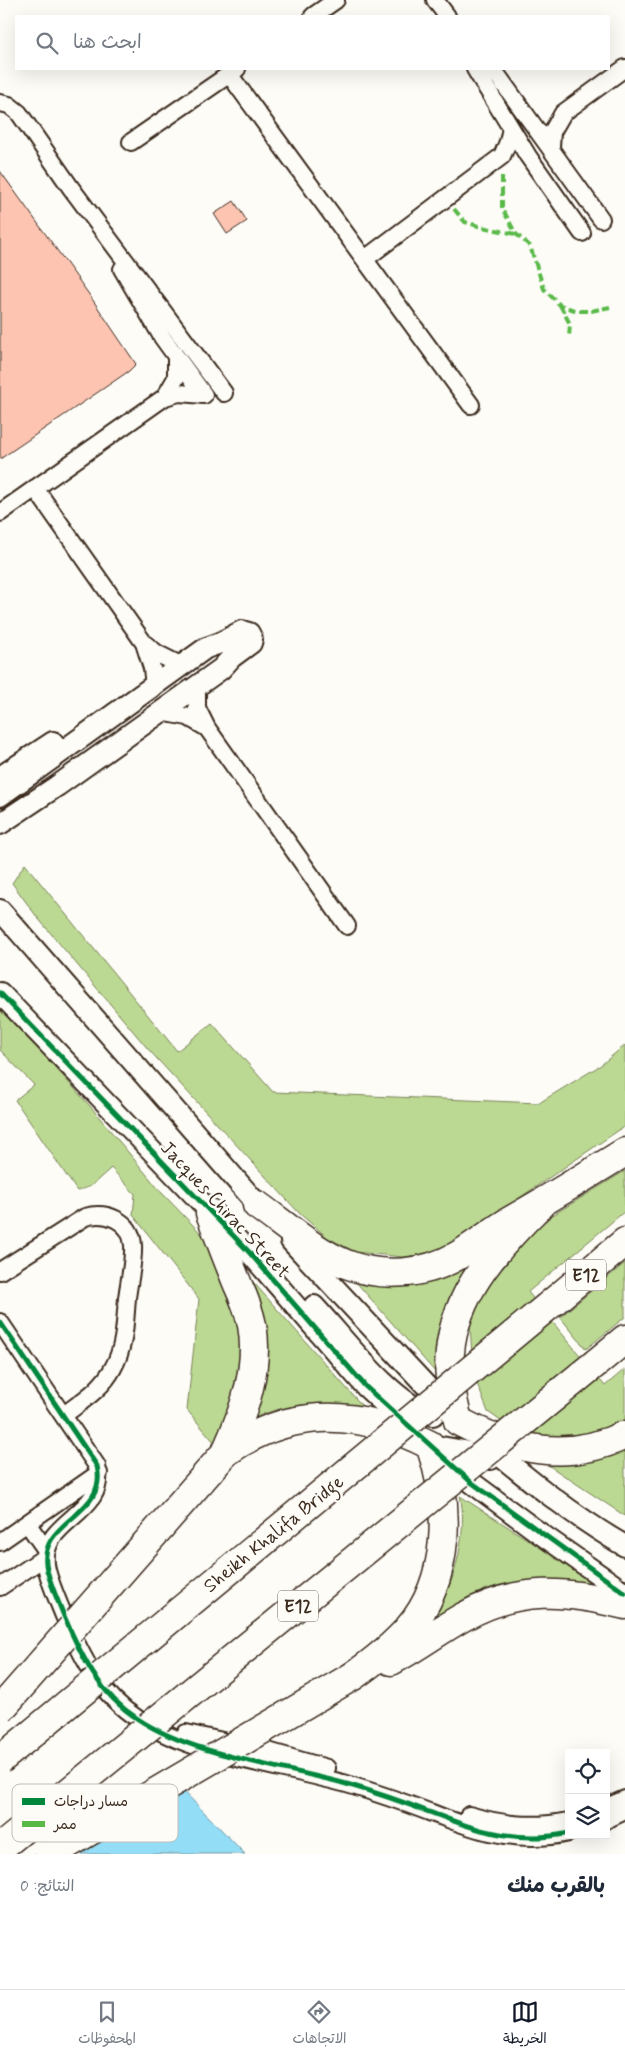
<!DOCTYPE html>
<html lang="ar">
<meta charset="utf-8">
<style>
body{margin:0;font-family:Mynerve,"Playpen Sans Arabic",sans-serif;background:#f2f2f3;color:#1f2937;direction:rtl}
.controls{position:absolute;right:15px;bottom:15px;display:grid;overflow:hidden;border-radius:0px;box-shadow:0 5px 20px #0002}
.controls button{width:45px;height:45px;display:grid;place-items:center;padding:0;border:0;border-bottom:1px solid #e0e1e3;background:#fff;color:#1f2937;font:25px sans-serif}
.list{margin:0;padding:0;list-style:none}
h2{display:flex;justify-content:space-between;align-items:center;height:65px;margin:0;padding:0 20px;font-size:21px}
h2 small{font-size:16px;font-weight:400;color:#747a83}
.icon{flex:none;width:28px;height:28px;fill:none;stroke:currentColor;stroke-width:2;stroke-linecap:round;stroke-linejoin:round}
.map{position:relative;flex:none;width:625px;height:1854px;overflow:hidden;direction:ltr}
.search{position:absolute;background:#fff;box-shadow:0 5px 20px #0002;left:15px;right:15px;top:15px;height:55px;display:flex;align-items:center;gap:12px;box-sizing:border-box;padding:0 18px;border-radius:0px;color:#747a83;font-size:19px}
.sheet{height:135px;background:#fff}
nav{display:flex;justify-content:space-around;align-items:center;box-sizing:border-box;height:70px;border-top:1px solid #e0e1e3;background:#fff;font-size:14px;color:#747a83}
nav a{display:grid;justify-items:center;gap:2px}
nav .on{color:#111827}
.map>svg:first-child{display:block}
</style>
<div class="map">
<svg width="625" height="1854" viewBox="0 0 625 1854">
<rect width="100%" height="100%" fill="#fdfcf7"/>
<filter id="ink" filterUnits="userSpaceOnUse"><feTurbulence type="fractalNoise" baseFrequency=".02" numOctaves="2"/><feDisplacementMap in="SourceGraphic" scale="10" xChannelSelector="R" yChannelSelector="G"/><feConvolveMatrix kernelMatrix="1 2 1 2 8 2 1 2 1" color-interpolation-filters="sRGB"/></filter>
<g filter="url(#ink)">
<path fill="#bbd992" stroke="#7b8258" d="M25,864L177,1051L212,1023L273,1092L539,1103L601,1065L625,1045V1126L452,1244L429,1254L403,1257L356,1252L328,1238L300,1214L148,1049L37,917L12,883Z
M0,1006L90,1106L161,1192L215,1248L250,1326L227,1422L214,1442L187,1410L199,1299L133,1215L135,1194L111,1168L91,1186L77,1191L15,1100L34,1085L0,1050Z
M625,1171V1211L528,1292L605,1386L625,1369V1426L617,1430L533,1444L488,1412L473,1373L470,1324L486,1288L505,1258L526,1236L553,1215Z
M483,1247L443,1381L348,1273L357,1266Z
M625,1263V1317L586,1349L560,1317Z
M247,1275L364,1408C317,1401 285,1402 243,1423Z
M625,1447V1516L548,1465L597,1457Z
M460,1496L606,1590L580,1582L555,1581L404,1641C414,1631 426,1622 435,1611C456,1586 468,1527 460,1496Z"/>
<path fill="#94ddf6" stroke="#7095a0" d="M166,1773L245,1854H0Z"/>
<path fill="#fdfcf7" d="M0,1687L158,1766L180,1787L66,1854H0Z"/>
<path fill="#fcc4b1" stroke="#3b2a1e" d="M0,171L88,293L136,364L129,371L0,459Z
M234,201L247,221L227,234L214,214Z"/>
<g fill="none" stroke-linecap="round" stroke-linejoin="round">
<defs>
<path id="minor" d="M435,0L447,16
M313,16L336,0
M475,69L528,156L582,233
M493,69L601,219
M229,74L471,405
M0,103L9,105L19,113L71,188L224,393
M131,142L237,69
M551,147L552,132L563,113L625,68
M365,259L502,156L508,142L511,128
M122,269L162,337L204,395
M165,397L179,393L204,395
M35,488L144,643L152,668L154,686
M0,513L165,397L176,378V358
M144,643L158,654L182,666
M197,686V708L207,728L347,926
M160,712L188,717L207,728
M0,1271L85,1217C106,1211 131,1220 133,1245C134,1262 129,1281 127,1298C125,1322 125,1347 113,1368C102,1389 82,1401 64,1415
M0,1322L97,1466C109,1517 35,1519 47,1570C51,1586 58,1601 64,1616C82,1657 99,1694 138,1719C195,1757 285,1766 350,1785C377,1793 403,1802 429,1812C449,1819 469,1828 490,1832C516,1838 543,1839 569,1833
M27,1523L46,1550
M0,1542L99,1473
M0,1587L45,1557
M186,1733L268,1751L327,1768
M606,1807L625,1799
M469,1815C503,1825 534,1828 569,1821
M606,1820L625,1811"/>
<path id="tertiary" d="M0,777L53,742
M0,796L206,648L220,643L242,631L249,633L252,639L251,643L232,657L221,669L57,786L0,824
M0,910L266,1214
M0,993L249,1252L366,1387L416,1433
M291,1241L447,1408
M314,1306C342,1336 393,1405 433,1415
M482,1441C528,1479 573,1516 625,1546
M430,1445L464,1451L491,1459
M450,1464L471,1482L534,1529L625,1593"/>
<path id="motorway" d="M257,1205C285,1225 314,1251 346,1264C381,1278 424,1275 457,1256C474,1246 490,1233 508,1222C547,1200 586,1176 625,1152
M540,1205C491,1253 443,1306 450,1379C451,1394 455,1407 458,1421C513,1450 566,1463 625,1435
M210,1213C219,1237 228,1261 238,1285C244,1298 249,1311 252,1325C260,1368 243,1414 226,1452
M547,1307L625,1242
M596,1363L625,1339
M226,1452C292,1406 360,1409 430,1445C451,1503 451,1580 408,1629C392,1647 373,1662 353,1676
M391,1661C416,1648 438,1631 463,1617C518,1586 566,1590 625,1605"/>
</defs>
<use href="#minor" stroke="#3b2a1e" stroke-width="20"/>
<use href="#tertiary" stroke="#3b2a1e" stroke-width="24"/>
<use href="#motorway" stroke="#3b2a1e" stroke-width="31"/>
<use href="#minor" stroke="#fdfcf7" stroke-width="16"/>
<use href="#tertiary" stroke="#fdfcf7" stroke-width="20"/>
<use href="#motorway" stroke="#fdfcf7" stroke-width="28"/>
<defs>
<path id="motorway-bridge" d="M0,1710L226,1452
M0,1760L547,1307
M0,1848L596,1363
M51,1854L353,1676"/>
</defs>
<use href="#motorway-bridge" stroke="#3b2a1e" stroke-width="31" stroke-linecap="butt"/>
<use href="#motorway-bridge" stroke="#fdfcf7" stroke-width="28"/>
<path stroke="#58b947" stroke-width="4" stroke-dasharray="8 4" stroke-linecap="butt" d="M502,176V208L516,234L530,246L544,289L560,305L577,311H591L610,307
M454,209L465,222L482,227L516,234
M560,305L570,324L569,337"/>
<defs>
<path id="cycleway" d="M0,993L249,1252L366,1387L471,1482L625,1593
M0,1322L97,1466C109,1517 35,1519 47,1570C51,1586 58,1601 64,1616C82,1657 99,1694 138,1719C195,1757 285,1766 350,1785C377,1793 403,1802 429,1812C449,1819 469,1828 490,1832C516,1838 543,1839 569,1833"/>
</defs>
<use href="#cycleway" stroke="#fdfcf7" stroke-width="8"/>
<use href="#cycleway" stroke="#00873e" stroke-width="5"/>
</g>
</g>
<g text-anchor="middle" stroke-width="5" stroke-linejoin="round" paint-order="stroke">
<g fill="#fdfcf7" stroke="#75695f" stroke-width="1">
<rect x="566" y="1259.5" width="40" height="31" rx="4"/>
<rect x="278" y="1590.5" width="40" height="31" rx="4"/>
</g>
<g font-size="18" font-weight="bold" fill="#3b2a1e">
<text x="586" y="1281">E12</text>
<text x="298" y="1612">E12</text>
</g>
<g font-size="19" fill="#3b2a1e" stroke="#fdfcf7">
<text transform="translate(226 1209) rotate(47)" y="7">Jacques Chirac Street</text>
<text transform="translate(273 1533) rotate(-39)" y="7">Sheikh Khalifa Bridge</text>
</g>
</g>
<rect x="12" y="1784" width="166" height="58" rx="8" fill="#fdfcf7" stroke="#c3bdb6" stroke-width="1"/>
<rect x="22" y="1798" width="23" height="7" fill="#00873e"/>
<rect x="22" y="1821" width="23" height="6" fill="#58b947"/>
<g font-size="14" fill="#3b2a1e">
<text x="54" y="1806">مسار دراجات</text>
<text x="54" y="1829">ممر</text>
</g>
</svg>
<div class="controls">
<button><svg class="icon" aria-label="locate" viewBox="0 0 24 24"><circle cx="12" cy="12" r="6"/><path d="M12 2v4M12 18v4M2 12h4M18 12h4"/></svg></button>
<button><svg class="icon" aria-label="layers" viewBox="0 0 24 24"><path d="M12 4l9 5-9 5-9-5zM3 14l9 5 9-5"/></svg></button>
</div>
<div class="search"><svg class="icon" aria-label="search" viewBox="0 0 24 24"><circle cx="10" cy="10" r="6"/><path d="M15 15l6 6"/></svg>ابحث هنا</div>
</div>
<section class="sheet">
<h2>بالقرب منك<small>النتائج: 0</small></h2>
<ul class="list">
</ul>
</section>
<nav>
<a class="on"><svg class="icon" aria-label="map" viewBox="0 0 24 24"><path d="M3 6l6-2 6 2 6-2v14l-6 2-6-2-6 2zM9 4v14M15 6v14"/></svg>الخريطة</a>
<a><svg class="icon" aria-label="directions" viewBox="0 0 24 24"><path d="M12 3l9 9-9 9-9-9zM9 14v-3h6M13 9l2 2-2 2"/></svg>الاتجاهات</a>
<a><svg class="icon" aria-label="saved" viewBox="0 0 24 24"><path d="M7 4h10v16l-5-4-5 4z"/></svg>المحفوظات</a>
</nav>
